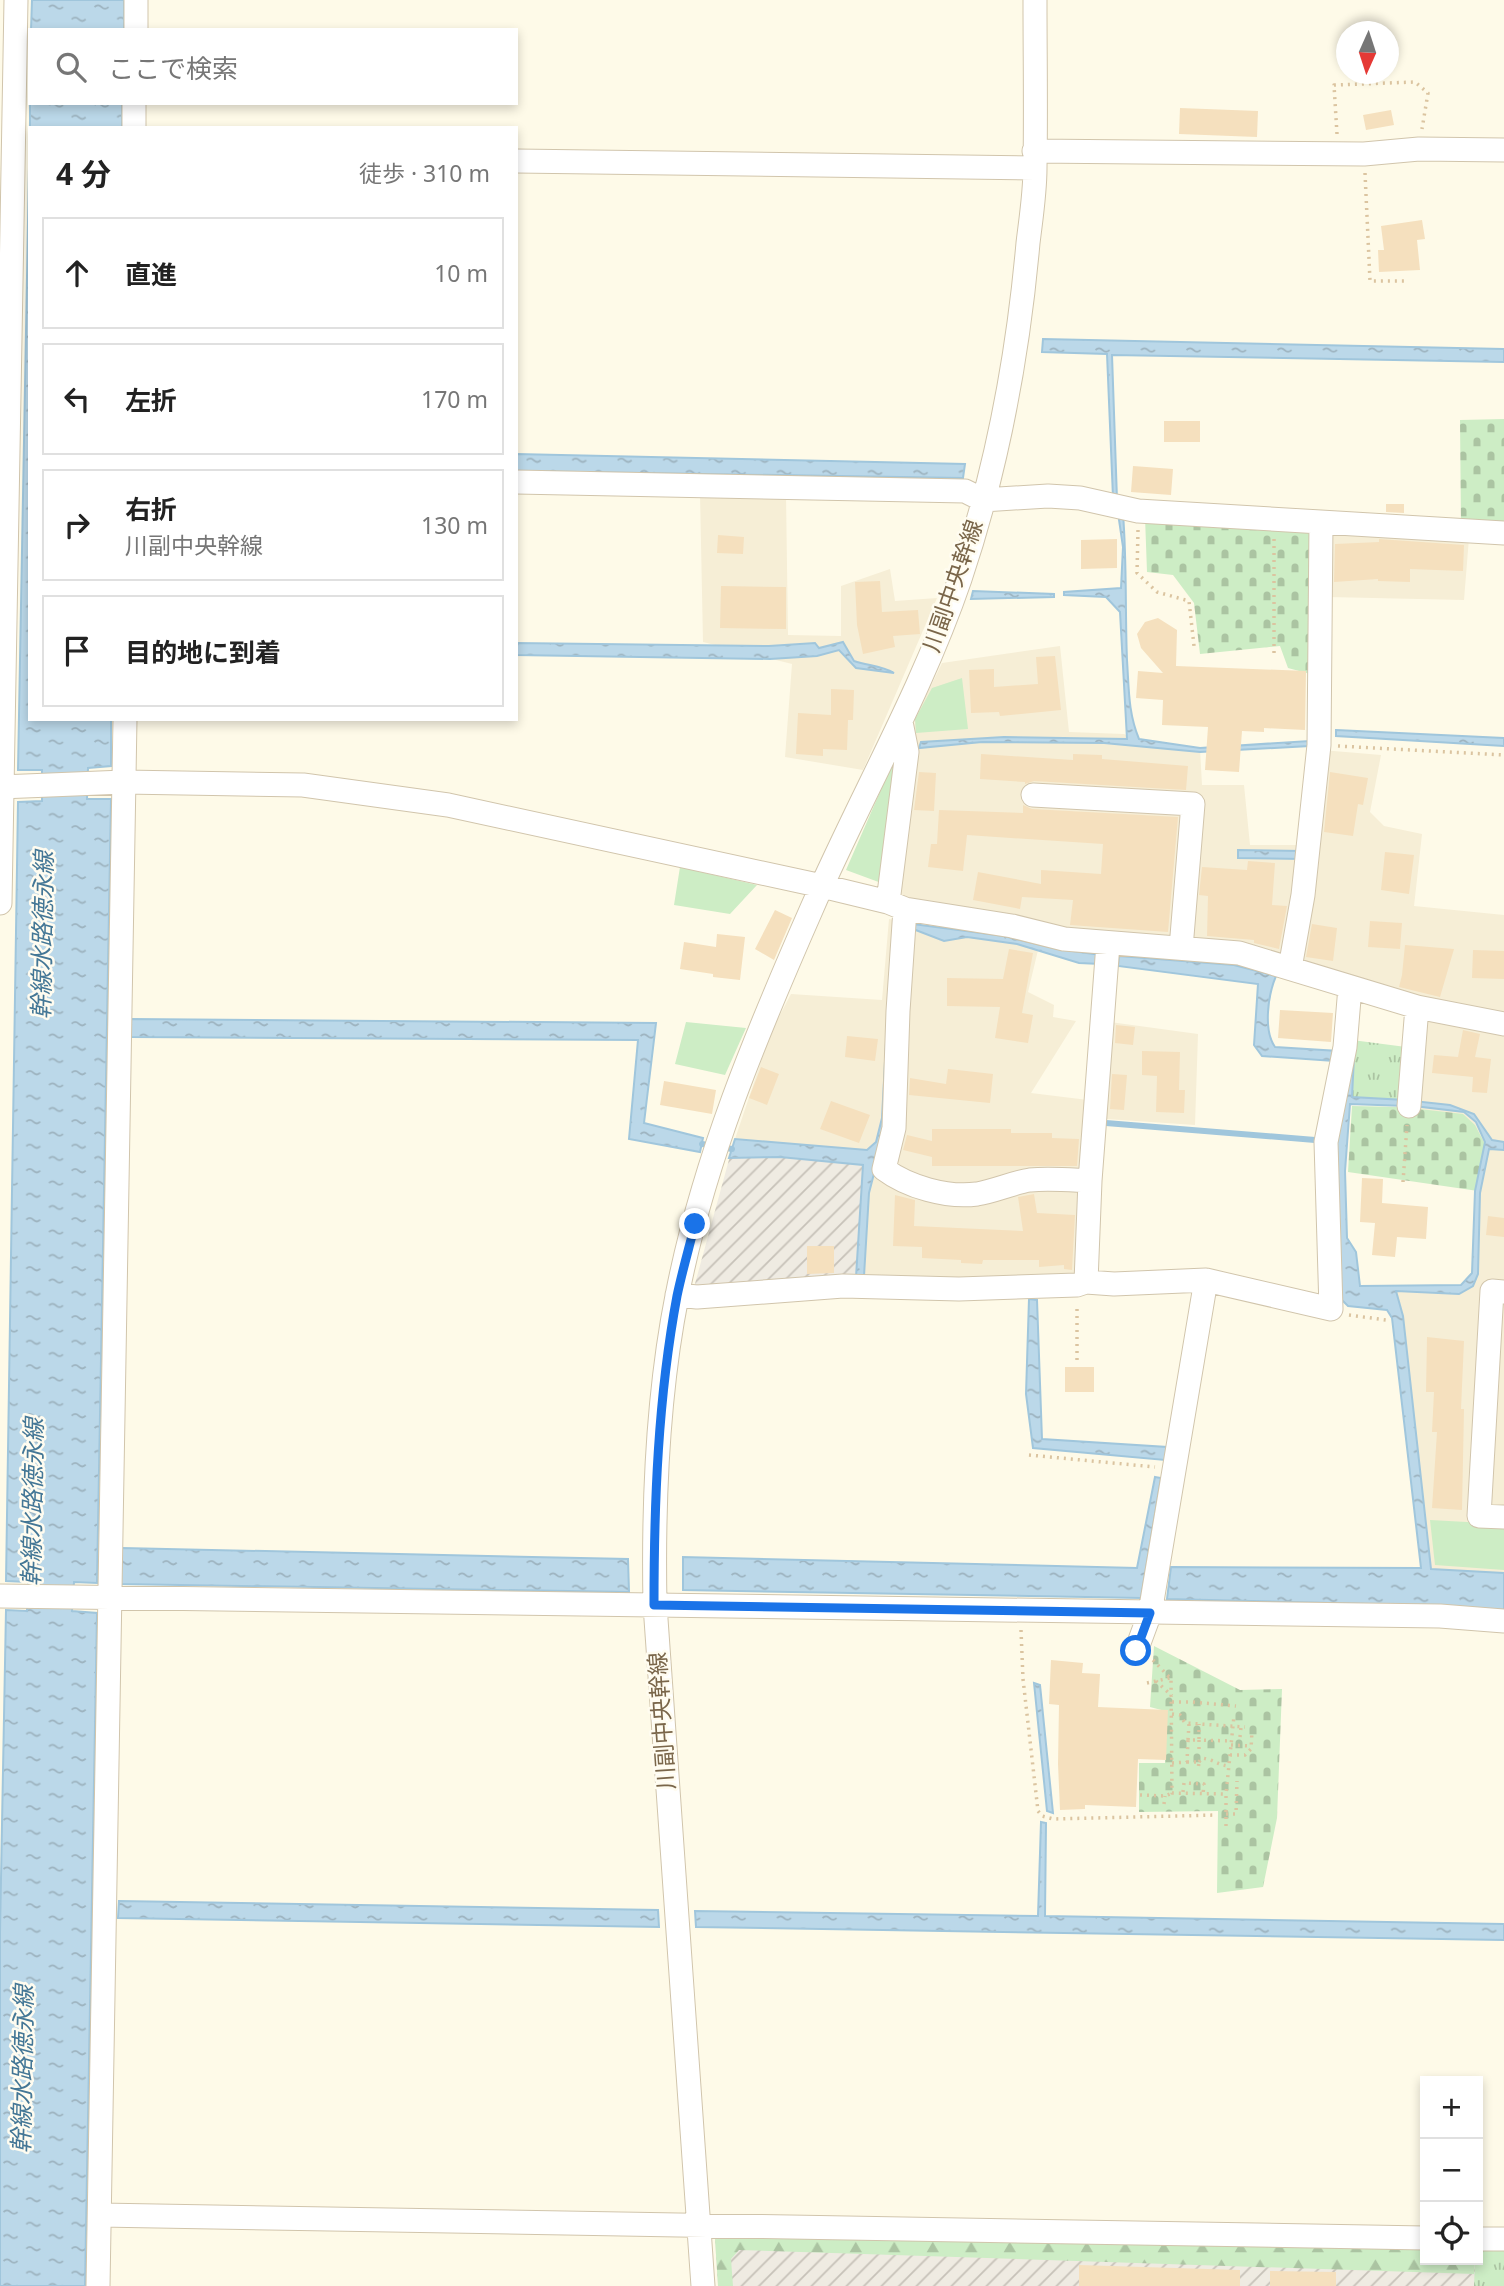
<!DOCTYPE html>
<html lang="ja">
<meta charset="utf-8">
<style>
body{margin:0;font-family:"Noto Sans","Noto Sans JP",sans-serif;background:#f2f2f2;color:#222}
.controls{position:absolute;right:21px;bottom:21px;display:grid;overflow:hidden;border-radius:0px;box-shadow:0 4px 10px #0003}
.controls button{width:63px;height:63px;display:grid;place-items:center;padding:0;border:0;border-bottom:2px solid #e0e0e0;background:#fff;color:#222;font:35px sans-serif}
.compass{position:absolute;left:1336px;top:21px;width:63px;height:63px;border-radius:50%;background:#fff;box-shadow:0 4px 10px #0003;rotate:183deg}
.stop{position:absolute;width:21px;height:21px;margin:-16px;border:5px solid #1a73e8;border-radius:50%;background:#fff}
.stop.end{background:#1a73e8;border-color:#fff;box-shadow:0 2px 7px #0008}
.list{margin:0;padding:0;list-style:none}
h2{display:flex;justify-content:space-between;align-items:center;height:91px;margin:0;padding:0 28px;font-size:30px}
h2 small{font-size:23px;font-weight:400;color:#767676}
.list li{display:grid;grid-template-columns:46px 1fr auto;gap:21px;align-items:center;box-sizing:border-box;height:112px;margin:0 14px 14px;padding:0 14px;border:2px solid #e0e0e0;border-radius:0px}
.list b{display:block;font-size:26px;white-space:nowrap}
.list p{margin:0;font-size:23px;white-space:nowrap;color:#767676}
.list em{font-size:23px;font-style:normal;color:#767676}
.icon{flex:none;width:38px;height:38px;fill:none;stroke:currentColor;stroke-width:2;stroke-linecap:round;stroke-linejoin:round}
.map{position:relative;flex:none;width:1504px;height:2286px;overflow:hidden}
.search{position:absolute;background:#fff;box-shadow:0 4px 10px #0003;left:28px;top:28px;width:490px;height:77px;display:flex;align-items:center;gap:18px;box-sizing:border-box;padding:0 24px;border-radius:0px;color:#767676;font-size:26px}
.panel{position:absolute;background:#fff;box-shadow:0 4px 10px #0003;left:28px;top:126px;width:490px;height:595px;border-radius:0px}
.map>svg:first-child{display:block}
</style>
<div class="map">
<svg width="1504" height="2286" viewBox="0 0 1504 2286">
<defs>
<pattern id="industrial-furrows" width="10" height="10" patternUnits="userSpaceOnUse" patternTransform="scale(1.75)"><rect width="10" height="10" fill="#efebe2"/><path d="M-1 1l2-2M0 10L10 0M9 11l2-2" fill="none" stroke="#c7c2b9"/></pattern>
<pattern id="grass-tufts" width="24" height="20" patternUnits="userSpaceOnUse" patternTransform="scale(1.75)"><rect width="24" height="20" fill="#cdedc5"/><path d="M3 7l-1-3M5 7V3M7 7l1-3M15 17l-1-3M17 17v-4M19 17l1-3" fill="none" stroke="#abc4a2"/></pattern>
<pattern id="forest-firs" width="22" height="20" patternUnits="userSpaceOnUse" patternTransform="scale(1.75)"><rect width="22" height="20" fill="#cdedc5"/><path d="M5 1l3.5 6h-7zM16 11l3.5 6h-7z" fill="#abc4a2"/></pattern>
<pattern id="cemetery-stones" width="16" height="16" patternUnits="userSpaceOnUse" patternTransform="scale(1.75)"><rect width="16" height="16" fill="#cdedc5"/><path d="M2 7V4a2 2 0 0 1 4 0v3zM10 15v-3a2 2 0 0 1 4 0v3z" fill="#abc4a2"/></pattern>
<pattern id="water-ripples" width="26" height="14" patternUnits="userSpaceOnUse" patternTransform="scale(1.75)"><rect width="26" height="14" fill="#bbd8e9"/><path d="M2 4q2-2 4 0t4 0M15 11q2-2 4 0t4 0" fill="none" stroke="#9db3bf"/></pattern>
</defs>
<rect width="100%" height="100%" fill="#fefae8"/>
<path fill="#f6eed6" d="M700,493L786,495L788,635L841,636V586L890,569L895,601L937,598L863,770L785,757L792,664L703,642Z
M1327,527L1469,538L1464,600L1328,597Z
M1060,646L1069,732L1124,734L1143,742L1200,749L1202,785H1244L1250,845H1299L1310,749L1381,755L1370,812L1384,826L1422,834L1414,906L1504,915V1016L1440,1008L1237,948L1070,934L921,904L895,892L915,719L942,663Z
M889,919L1039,946L1028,992L1054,1005L1053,1017L1076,1021L1031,1093L1088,1100L1110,1022L1198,1034L1195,1125L1092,1118L1082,1283L861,1279L866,1159L733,1145L771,1032L791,994L882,1000Z
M1409,1014L1504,1034V1578L1428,1574L1391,1288H1463L1473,1274L1478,1191L1402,1107Z"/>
<path fill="url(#industrial-furrows)" d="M733,1145L867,1159L861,1279L693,1291Z
M715,2239L1478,2260L1504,2286H718Z"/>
<path fill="url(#grass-tufts)" d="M1352,1040L1406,1047L1403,1100L1351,1097L1354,1057Z
M1478,2248L1504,2249V2286H1474L1475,2260H1478Z"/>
<path fill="url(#forest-firs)" d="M721,2233L1425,2247V2260H1475L1474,2274L739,2250L731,2259L733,2286H718L715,2239Z"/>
<path fill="url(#cemetery-stones)" d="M1504,419V527L1461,525L1460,420Z
M1145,517L1316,528L1314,675L1288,668L1280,646L1200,654L1194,603L1173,575L1147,572Z
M1352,1106L1402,1107L1463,1114L1475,1125L1487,1148L1478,1191L1348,1172Z
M1154,1646L1240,1690L1282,1689L1277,1818L1263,1887L1217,1893L1218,1811L1139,1812V1763H1165V1711L1150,1707Z"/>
<path fill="#cdedc5" d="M962,678L968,729L916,733L915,719L932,688Z
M902,761L884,884L846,870L893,762Z
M680,867L757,885L730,914L674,905Z
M686,1022L746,1028L725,1075L675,1064Z
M1430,1520L1504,1524V1570L1435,1565Z"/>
<path fill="url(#water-ripples)" stroke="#a0c6dc" stroke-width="2" d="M32,0H124V30H31Z
M30,103H122V128H30V137Z
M29,167L30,719H111V766L88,768L87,799H111L97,1583L74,1582L72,1611L97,1613L85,2286H0V1932L6,1610L27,1611L28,1582L6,1581L18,802L42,801V770H18Z
M1043,339L1504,349V362L1112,355L1117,499L1113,497L1107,354L1042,352Z
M516,454L965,464L963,478L516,471Z
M1118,513L1123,514C1127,563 1125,611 1127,660C1129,689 1128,712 1139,739L1200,748L1309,741V746L1200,752L1104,743L982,742L919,748L921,742L1004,737L1127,739L1120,612L1106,597L1064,595V592L1121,588L1123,547Z
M973,591L1054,594V597L971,599Z
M843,642L854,661C869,666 881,665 894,673L856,668L839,650L817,656L770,659L516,655V643L769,646L815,643L819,648Z
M1336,730L1504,738V746L1336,736Z
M1238,850L1302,851V859L1238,858Z
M913,924L1004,936L1058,949L1101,955L1100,964L1079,963L1017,944L967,937L944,941L913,929Z
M1119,956L1234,965L1276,976C1268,995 1263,1030 1275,1047L1338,1051L1334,1061L1262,1056L1254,1045L1258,984L1118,966Z
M131,1019L656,1023L644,1123L703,1138L700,1152L629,1139L638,1040L131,1037Z
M886,1043L887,1123L869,1193L864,1276L856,1277L863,1165L780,1157L729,1158L735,1139L867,1150L876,1142L882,1118Z
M1354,1057L1352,1097L1405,1100V1106L1350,1104L1345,1171L1347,1238L1356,1252L1360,1286L1461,1285L1472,1273L1475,1191L1485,1142L1476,1122L1464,1112L1414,1106V1101L1450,1105L1474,1114L1492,1140L1504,1142V1150L1489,1149L1480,1193L1478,1274L1473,1286L1459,1294L1396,1291L1403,1316L1431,1569L1504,1573V1610L1448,1606L1167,1599L1171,1567L1421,1568L1392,1318L1387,1310L1348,1306L1339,1297L1336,1141Z
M1029,1299L1037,1300L1042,1439L1167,1447L1165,1460L1033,1448L1026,1394Z
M1155,1477L1161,1478L1141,1598L683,1590V1557L1137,1568Z
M122,1548L628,1559L629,1592L120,1584Z
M1034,1683L1040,1685L1053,1813L1047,1811Z
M1041,1822L1046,1823L1045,1916L1504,1924V1940L696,1927L695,1911L1038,1916Z
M119,1901L658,1910L659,1927L118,1918Z"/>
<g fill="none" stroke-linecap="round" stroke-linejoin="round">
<path stroke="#a0c6dc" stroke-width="6" d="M1106,1123L1315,1140
M702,1144L732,1149"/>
</g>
<path fill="#f5e0be" d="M1180,108L1258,111L1257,137L1179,134Z
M1391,110L1394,125L1366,130L1363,115Z
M1422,220L1425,239L1417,240L1420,270L1379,272L1378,250H1384L1381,226Z
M1164,421H1200V442H1164Z
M1133,466L1173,469L1171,495L1131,492Z
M1386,504H1404V513L1386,512Z
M718,535L744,537L743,554L717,553Z
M1117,539V568L1081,569V540Z
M1379,539L1464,545L1463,571L1410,569V582L1378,581V579L1334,582L1335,544L1379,542Z
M880,581L882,612L918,610L920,634L893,636L895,647L863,654L857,625L855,582Z
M721,586L786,587V629L720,628Z
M1158,618L1177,630L1176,666L1306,671L1305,730L1264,728V732L1242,731L1239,772L1205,770L1208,727L1162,725L1163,700L1136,698L1138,671L1163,673L1141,648L1137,634L1145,622Z
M1055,656L1061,710L1000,716L999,712L971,713L969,670L994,669V687L1038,684L1036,657Z
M831,689L854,690L853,720H848L847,750L823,749V756L796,754L798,713L831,715Z
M981,754L1073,760V754L1102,755V759L1188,766L1186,790L1034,781L1025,784V782L980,779Z
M919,772L936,773L934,811L914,810Z
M1330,772L1368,778L1363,805L1358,804L1353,836L1324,832Z
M1023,805L1032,809L1178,817L1168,932L1070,925L1073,900L1022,897L1020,909L973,900L978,872L1041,884V870L1101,874L1103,844L967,835L963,871L928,867L931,844H937L939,810L1023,813Z
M1385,852L1414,855L1409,894L1381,890Z
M1248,861L1275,863L1272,905L1287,906L1279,949L1254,943V940L1207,936L1208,896L1199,895L1202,867L1247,870Z
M775,910L792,918L774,960L755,949Z
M1370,921L1402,923L1400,949L1368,947Z
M1312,924L1337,928L1333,961L1306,957Z
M717,934L745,937L740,980L713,977V974L680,969L684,942L716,947Z
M1405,945L1454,949L1440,997L1399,987L1402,975Z
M1009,949L1033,953L1022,1013L1033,1015L1028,1043L995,1038L1000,1007L947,1006V978L1003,979Z
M1473,950L1504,951V979L1472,978Z
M1280,1010L1333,1013L1331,1042L1278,1038Z
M1116,1025L1135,1027L1133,1045L1115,1043Z
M1463,1030L1480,1034L1475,1057L1491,1059L1487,1093L1472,1092L1473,1077L1432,1073L1434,1055L1458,1057Z
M847,1036L878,1039L875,1061L845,1057Z
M1142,1051L1180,1052L1179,1090H1185L1184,1113L1156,1112L1157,1076L1142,1075Z
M761,1067L779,1074L767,1105L749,1098Z
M948,1069L993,1074L990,1103L909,1095L910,1078L946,1084Z
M1112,1074L1127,1075L1124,1110L1110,1109Z
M664,1081L716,1090L712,1114L660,1105Z
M831,1101L870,1115L859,1143L820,1129Z
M932,1129H1011V1133H1052V1138L1079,1139L1077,1166H932V1157L903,1150L907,1135L932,1141Z
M1362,1178L1383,1179L1382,1203L1428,1207L1426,1239L1397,1237L1395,1257L1372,1255L1375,1223L1360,1222Z
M1034,1194L1037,1213L1075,1215L1072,1270L1064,1269V1265L1039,1267V1260H983L982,1264L961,1263V1260L922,1258V1247L893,1246L895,1195L915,1200L914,1226L1023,1231L1018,1197Z
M1488,1216L1504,1218V1237L1486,1235Z
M807,1246H834V1273L807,1274Z
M1427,1337L1464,1341L1461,1409H1464L1462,1510L1432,1508L1437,1432H1432L1434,1392H1426Z
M1065,1367H1094V1392H1065Z
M1051,1660L1083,1663L1082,1673L1100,1674L1098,1707L1168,1710L1166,1760L1138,1759L1136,1807L1085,1805V1809L1060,1810L1058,1764L1059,1705L1049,1704Z
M1079,2265L1240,2270V2286H1079Z
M1270,2271L1336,2272V2286H1270Z"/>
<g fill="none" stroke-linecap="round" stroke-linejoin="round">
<defs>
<path id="minor" d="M136,30V0
M134,128V103
M1034,151L1364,154L1419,149L1504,150
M516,161L1035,168
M516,482L965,491L983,500L1048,496L1080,498L1138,511L1504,533
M0,787L124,782L303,785L448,805L822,886L888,902L905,909L1012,926L1064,939L1239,953L1417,1007L1504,1024
M1033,795L1193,804L1181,948
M888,902L907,752L901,722
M0,903L16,0
M905,909L898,1011L894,1128L884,1169C908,1187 947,1198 977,1194C995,1191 1012,1183 1030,1180C1050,1178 1070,1180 1090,1181
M1108,944L1090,1181L1086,1282L1114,1284L1206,1280L1150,1613L1136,1651
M1290,968L1303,895L1319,745L1321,523
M1409,1106L1417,1007
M1206,1280L1331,1309L1326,1142L1345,1047L1350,987
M1504,1292L1492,1291L1479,1516L1504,1517
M677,1295L697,1297L843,1286L959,1289L1077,1285L1086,1282
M0,1596L1440,1616L1504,1621
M100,2215L1425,2238
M1478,2239H1504
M98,2286L125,719
M703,2286L655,1605C653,1502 657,1397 677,1296C703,1161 757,1033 812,908C860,798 921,693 960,579C996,472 1018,356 1028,243C1031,218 1035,193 1035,168C1036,112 1035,56 1035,0"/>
</defs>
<use href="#minor" stroke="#d1c5ac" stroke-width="25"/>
<path stroke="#dbc4a0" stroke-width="3.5" stroke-dasharray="2 5" stroke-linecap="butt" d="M1337,134L1334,85L1415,82L1428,93L1422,129
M1365,173L1370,281H1405
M1138,530L1137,573L1157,592L1189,601L1194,646
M1274,539V653
M1338,746L1504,755
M1403,1182L1407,1125
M1349,1315L1386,1320
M1077,1360V1304
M1029,1455L1155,1467
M1021,1630L1023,1679L1038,1811L1042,1816L1053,1819L1217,1815
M1153,1660L1171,1679L1172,1793L1226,1794
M1156,1681L1172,1696
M1147,1683L1170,1678
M1172,1702H1192L1236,1706
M1172,1714L1180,1715L1185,1723L1245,1727
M1189,1724L1188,1740H1199V1724
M1240,1737L1241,1727
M1231,1745L1251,1746
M1199,1749V1740L1231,1741
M1230,1755H1245L1251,1749L1252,1731
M1187,1762H1199L1198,1770
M1199,1762L1202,1758C1215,1760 1218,1765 1229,1766
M1172,1763L1187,1762L1188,1740
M1183,1792L1184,1783L1204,1784L1203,1794
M1140,1795L1165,1796L1172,1793
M1164,1804L1165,1796
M1226,1814H1236L1237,1781
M1226,1826V1794L1234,1716"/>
<use href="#minor" stroke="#fff" stroke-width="23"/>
</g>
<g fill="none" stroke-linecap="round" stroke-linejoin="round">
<path stroke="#1a73e8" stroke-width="9" d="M695,1224C689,1248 682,1272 677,1296C658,1398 654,1502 654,1605L1150,1613L1136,1651"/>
</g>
<g text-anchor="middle" stroke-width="5" stroke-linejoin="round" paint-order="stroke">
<g font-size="23" fill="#7a664a" stroke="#fffcf0">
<text transform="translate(953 586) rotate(-71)" y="8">川副中央幹線</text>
<text transform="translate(662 1721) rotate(-94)" y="8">川副中央幹線</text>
</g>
<g font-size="24" font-style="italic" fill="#447796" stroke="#fffcf0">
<text transform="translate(43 935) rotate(-89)" y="8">幹線水路徳永線</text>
<text transform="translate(33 1502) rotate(-89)" y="8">幹線水路徳永線</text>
<text transform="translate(23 2069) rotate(-89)" y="8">幹線水路徳永線</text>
</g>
</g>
</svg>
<div class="controls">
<button>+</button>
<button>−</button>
<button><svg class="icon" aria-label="locate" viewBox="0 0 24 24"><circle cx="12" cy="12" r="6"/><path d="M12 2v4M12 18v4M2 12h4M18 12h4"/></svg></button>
</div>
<svg class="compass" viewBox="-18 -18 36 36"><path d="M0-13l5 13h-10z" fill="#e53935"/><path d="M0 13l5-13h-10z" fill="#767676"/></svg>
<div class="stop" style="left:1136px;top:1651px"></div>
<div class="stop end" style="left:695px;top:1224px"></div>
<div class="search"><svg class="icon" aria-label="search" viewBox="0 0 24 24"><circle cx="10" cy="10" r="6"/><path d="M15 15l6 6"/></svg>ここで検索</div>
<section class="panel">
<h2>4 分<small>徒歩 · 310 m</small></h2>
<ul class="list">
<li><svg class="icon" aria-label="ahead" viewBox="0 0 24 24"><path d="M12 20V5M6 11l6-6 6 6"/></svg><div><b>直進</b></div><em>10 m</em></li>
<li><svg class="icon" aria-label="left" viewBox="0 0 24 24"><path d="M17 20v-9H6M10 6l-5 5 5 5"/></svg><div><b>左折</b></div><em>170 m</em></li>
<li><svg class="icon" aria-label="right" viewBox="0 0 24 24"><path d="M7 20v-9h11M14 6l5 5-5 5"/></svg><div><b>右折</b><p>川副中央幹線</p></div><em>130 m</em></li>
<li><svg class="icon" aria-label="arrive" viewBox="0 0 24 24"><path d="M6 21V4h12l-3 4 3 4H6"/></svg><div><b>目的地に到着</b></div></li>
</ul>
</section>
</div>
